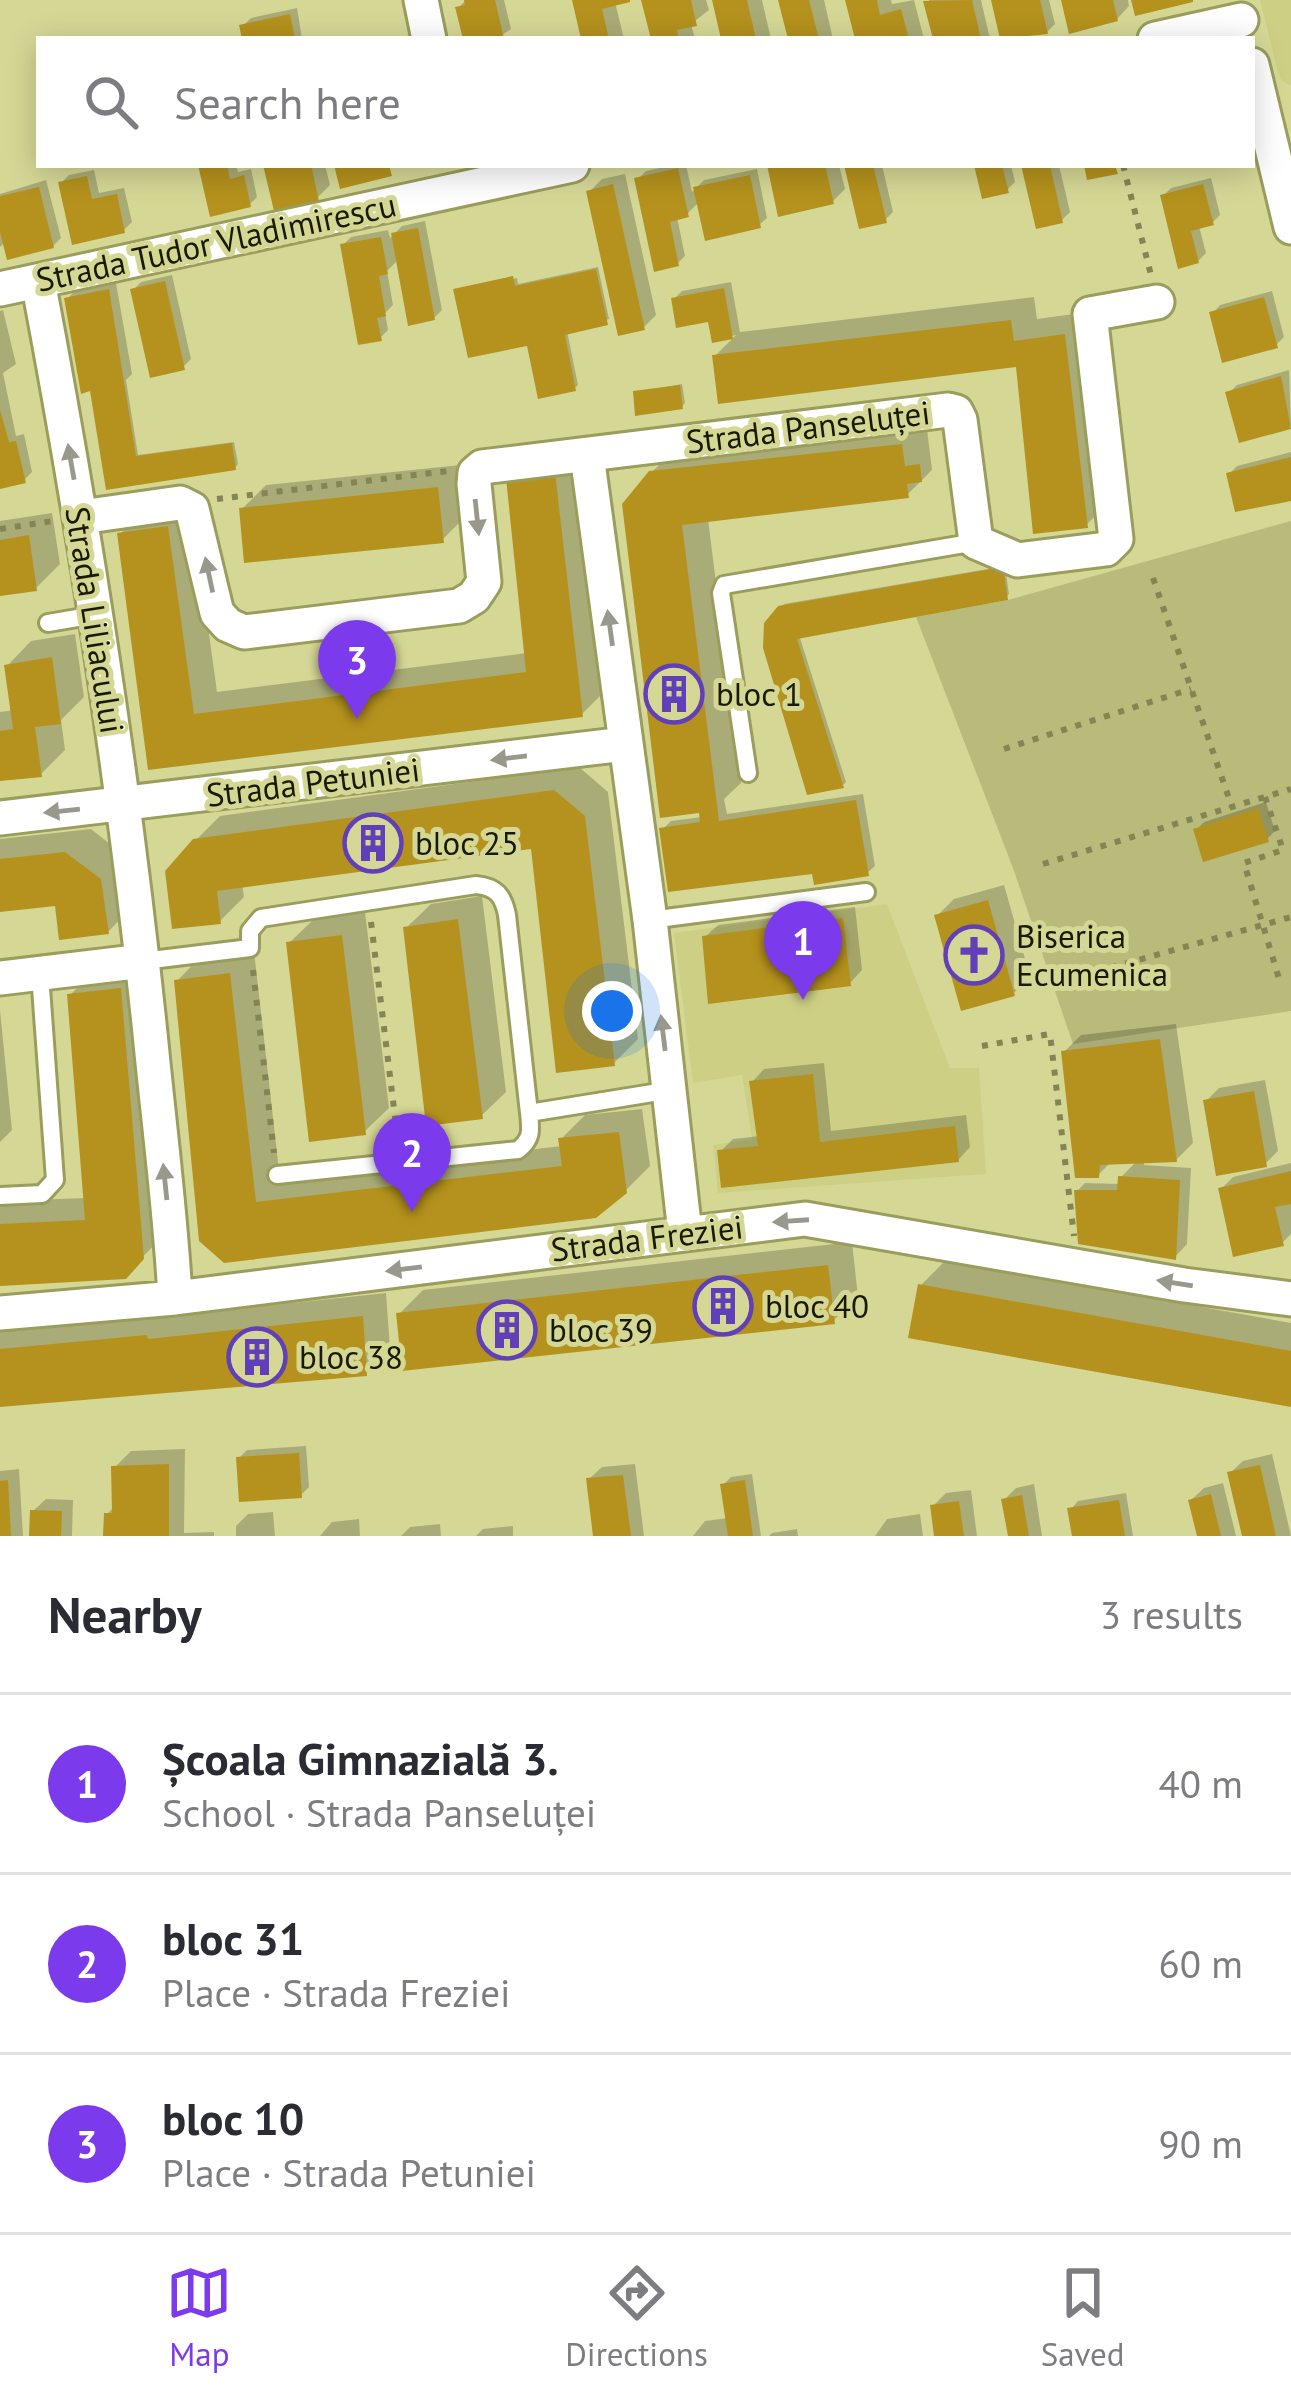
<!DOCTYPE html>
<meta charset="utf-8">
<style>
body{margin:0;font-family:"PT Sans",sans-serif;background:#f7f7f7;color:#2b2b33}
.you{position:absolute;left:612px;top:1011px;width:42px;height:42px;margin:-30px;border:9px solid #fff;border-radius:50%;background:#1a73e8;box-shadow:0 0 0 18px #1a73e833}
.badge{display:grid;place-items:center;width:78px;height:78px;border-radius:50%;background:#7c3aed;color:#fff;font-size:39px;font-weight:700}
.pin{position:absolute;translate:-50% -99px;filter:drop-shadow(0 3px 6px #0008)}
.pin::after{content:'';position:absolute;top:63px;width:42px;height:36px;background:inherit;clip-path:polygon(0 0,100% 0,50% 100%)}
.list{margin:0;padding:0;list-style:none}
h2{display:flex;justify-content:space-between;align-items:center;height:156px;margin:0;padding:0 48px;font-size:51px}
h2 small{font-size:39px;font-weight:400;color:#7c7c81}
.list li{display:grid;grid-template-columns:78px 1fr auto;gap:36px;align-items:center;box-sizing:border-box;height:180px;padding:0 48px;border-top:3px solid #e1e1e2}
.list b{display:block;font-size:45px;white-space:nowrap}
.list p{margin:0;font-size:39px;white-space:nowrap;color:#7c7c81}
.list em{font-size:39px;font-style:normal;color:#7c7c81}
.icon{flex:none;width:66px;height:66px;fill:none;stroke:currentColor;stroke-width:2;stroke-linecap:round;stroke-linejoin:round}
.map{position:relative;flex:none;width:1291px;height:1536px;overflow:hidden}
.search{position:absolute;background:#fff;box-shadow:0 6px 30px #0003;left:36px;right:36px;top:36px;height:132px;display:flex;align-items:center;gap:30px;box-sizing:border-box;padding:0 42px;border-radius:0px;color:#7c7c81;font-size:45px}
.sheet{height:696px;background:#fff}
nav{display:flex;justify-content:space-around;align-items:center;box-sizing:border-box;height:168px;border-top:3px solid #e1e1e2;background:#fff;font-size:33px;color:#7c7c81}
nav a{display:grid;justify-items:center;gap:6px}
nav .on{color:#7c3aed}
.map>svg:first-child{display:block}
</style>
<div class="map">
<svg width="1291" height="1536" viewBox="0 0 1291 1536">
<rect width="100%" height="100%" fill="#d5d895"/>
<path fill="#cdd084" d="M1260,0H1291V86L1281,80L1277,68Z
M887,904L950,1068H979L986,1174L718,1193L713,1145L752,1139L742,1075L693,1083L674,933Z"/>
<path fill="#b8bb7a" d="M1291,521V1011L1073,1044L1013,868L916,617L1008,600Z"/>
<path fill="#0003" d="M466,0H504L511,29L496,39H466L458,8Z
M575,0H625L615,2L624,39H584Z
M645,0H706L709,10L691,24L695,39H654Z
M716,0H762L771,39H725Z
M781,0H824L833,39H791Z
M848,0H891L892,4L914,0L924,39H858Z
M929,0H981L990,39H936Z
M994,0H1049L1055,24L1047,32L1003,39Z
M1064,0H1128L1129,6L1117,19Z
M297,8L302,39H245L243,26L251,18Z
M201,165H236L238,172L251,169L257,197L249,205Z
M266,165H325L330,185L317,198Z
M674,165H686L692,192L704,180L757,169L767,218L759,225L699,202L687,214L677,217L685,256L677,264L638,179L646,171Z
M770,165H839L845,189L832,202Z
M847,165H882L893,212L885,220Z
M977,165H1011L1015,182L1007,190Z
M1025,165H1059L1070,212L1062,220Z
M94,170L99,193L124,188L132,222L124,230L61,183L69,175Z
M625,174L656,315L644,327L589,192L602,179Z
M1211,178L1220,215L1212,223L1199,226L1206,253L1198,261L1163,196L1171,188Z
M46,180L61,238L53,246L5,242L0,247V194Z
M425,221L442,310L434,318L399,259L387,271L393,305L385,313L388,330L380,338L343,245L351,237L388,230L390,238L402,226Z
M598,267L609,319L567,331L578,385L575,388L529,342L456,291L517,278L518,284Z
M172,275L191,359L183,367L133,290L141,282Z
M731,282L740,332L1034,297L1037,319L1088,312L1111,501L1086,525L1019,364L715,356L736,335L714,339L710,319L674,299L682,291Z
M116,283L132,374L126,380L138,455L234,442L238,464L235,468L108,486L92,388L67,299L75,291Z
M1272,291L1284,337L1276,345L1213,313L1220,305Z
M3,310L16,364L3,373L16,436L24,434L32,472L24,480L0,486V311Z
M1289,370L1291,426L1241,440L1229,393L1237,385Z
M682,384L685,403L682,406L636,392Z
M926,421L932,470L907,495L708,519L741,783L724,799L727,814L863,794L875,866L867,873L815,870L663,829L671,821L702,817L651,473L676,448Z
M578,450L606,690L582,714L150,766L120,534L144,509L191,503L217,692L527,653L509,479Z
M1291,452V497L1229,474L1237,466Z
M461,465L466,516L442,540L242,509L266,485Z
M52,513L60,564L36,588L0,593V521Z
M1005,566L1009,594L1006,597L799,635L846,782L843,785L767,624L784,604Z
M75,634L84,697L61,720L65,750L41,774L0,779V712L14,710L7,666L31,641Z
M579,767L608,792L638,1039L614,1063L534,846L242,884L244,897L220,921L195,841L220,816Z
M1266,802L1275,831L1267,839L1196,830L1204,822Z
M91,829L124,855L132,907L108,932L57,902L0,908V839Z
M1004,885L1030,976L1014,993L937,916L954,899Z
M482,896L506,1092L481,1116L406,928L431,904Z
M855,907L862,970L850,983L705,937L718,925Z
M365,912L389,1108L364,1132L289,943L314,919Z
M254,951L280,1179L562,1146L561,1139L585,1115L642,1109L650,1166L625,1191L225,1260L177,981L201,956Z
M145,966L167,1232L124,1276L0,1283V1201L86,1198L70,995L94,971Z
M0,1010L12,1130L0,1142Z
M1176,1024L1193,1143L1176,1160L1144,1161V1165L1191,1168L1187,1244L1175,1257L1077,1191L1085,1183L1120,1184L1121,1177L1137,1161L1111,1162L1098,1175L1064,1052L1081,1035Z
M824,1063L831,1131L966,1115L970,1147L958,1160L720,1152L733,1139L760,1136L752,1082L764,1069Z
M1265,1080L1278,1151L1265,1164L1206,1101L1219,1088Z
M1291,1163V1234L1282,1243L1221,1189L1233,1177Z
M852,1242L858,1297L833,1321L399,1314L423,1290Z
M945,1261L1291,1323V1403L921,1285Z
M386,1293L390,1348L366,1373L0,1405V1328L171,1312V1316Z
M306,1446L309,1487L301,1495L239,1458L247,1450Z
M185,1449L184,1533L214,1532V1536H106L107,1514L115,1506L114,1468L131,1451Z
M1272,1454L1291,1536H1245L1230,1473L1243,1461Z
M635,1464L644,1536H596L589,1479L602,1467Z
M19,1469L23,1536H0V1471Z
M752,1474L761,1536H693L705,1521L728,1518L723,1485L731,1477Z
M1223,1483L1236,1536H1199L1191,1500L1204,1488Z
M1034,1484L1042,1536H1011L1004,1500L1016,1488Z
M971,1490L977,1536H937L933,1506L946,1493Z
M1126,1493L1133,1536H1075L1071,1509L1078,1501Z
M46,1499L73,1500L72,1536H32L33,1511Z
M273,1512L275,1536H236V1526L248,1514Z
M920,1514L923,1536H875L887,1519Z
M359,1519L360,1536H320L332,1522Z
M440,1524L441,1536H401L410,1527Z
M513,1526V1536H476L483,1529Z
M797,1529L798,1536H769L772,1533Z"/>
<path fill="#b5921d" d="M464,0H495L504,39H463L455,7L465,5Z
M572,0H630V2L602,9L609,39H581Z
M641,0H691L697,26L677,30L679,39H651Z
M712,0H747L756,39H721Z
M778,0H809L819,39H788Z
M845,0H877L880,15L901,9L909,39H855Z
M972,0L981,39H933L923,1Z
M991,0H1040L1048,34L1000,39Z
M1061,0H1113L1118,21L1069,34Z
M1131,0H1193V2L1135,16Z
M290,14L295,39H242L239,25Z
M198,165H227L230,179L244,175L251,207L210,217Z
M263,165H311L319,201L274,211Z
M334,165H389L392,176L340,189Z
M767,165H825L834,204L778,217Z
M844,165H873L887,223L859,229Z
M974,165H1002L1009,193L982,199Z
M1021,165H1050L1063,223L1036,229Z
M1084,165H1115L1118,174L1087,180Z
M678,168L689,217L670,222L679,266L654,272L634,178Z
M750,175L761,228L705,241L693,187Z
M87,176L92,199L117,194L125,233L72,245L58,182Z
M613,184L645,330L618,336L586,191Z
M1203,184L1214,225L1191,231L1199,263L1178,269L1160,195Z
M39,187L54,248L7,260L0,232V196Z
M418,228L435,320L408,326L391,233Z
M381,237L388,274L379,276L386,316L377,318L382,341L358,345L340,244Z
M596,269L608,325L565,335L576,391L538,399L527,346L468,358L453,289L513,276L515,286Z
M165,281L185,370L150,378L130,289Z
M724,288L733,339L712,343L708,322L676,328L671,298Z
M109,289L136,456L232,443L236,470L106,490L90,391L81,394L64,298Z
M1264,297L1278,348L1222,363L1209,312Z
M1011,320L1014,341L1065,334L1088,528L1033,534L1016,367L718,404L712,355Z
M1281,376L1291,429L1239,443L1225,392Z
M680,385L683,409L635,416L633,391Z
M0,410L9,442L16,441L26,483L0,489Z
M902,444L905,466L920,464L922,482L907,484L909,498L682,525L719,821L856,800L869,876L814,885L812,874L668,892L659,828L700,822L699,813L660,818L622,504L649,471Z
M1291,457V501L1235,512L1226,473Z
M555,472L583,717L148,770L117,533L168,526L194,714L526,672L506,478Z
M438,487L444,543L244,563L239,508Z
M29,535L37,591L0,596V540Z
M1003,567L1008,600L797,639L844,788L807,795L763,648L764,623L778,606Z
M52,657L61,724L35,727L42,777L0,781V731L13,729L4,665Z
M554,790L585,816L615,1066L556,1073L531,849L217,891L221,924L172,929L165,871L193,839Z
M1258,808L1269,842L1203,862L1193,829Z
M65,852L101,879L109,934L59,940L55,906L0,912V859Z
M988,900L1015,996L961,1011L934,915Z
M843,918L851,986L708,1004L702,936Z
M458,919L483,1119L426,1126L403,927Z
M342,935L366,1135L309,1142L286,942Z
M230,973L256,1202L562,1166L558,1138L619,1132L627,1193L596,1218L224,1263L199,1241L174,980Z
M121,988L144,1259L126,1279L0,1286V1224L85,1220L67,994Z
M1160,1039L1177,1162L1100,1165L1099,1178H1075L1061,1051Z
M813,1074L820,1142L955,1126L959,1162L721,1188L717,1150L758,1146L749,1081Z
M1254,1091L1267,1167L1216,1176L1203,1100Z
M1291,1171V1204L1275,1207L1284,1246L1233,1257L1218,1188Z
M1118,1176L1180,1180L1176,1260L1078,1244L1074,1190H1117Z
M828,1265L835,1324L402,1371L396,1313Z
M918,1284L1291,1351V1407L908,1338Z
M363,1316L367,1376L0,1407V1349L147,1335L148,1339Z
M299,1453L302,1498L239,1502L236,1457Z
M169,1464V1536H103L104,1513H112L111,1466Z
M1260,1465L1276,1536H1242L1227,1472Z
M623,1475L631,1536H593L586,1478Z
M8,1480L11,1536H0V1481Z
M745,1480L753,1536H728L720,1484Z
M1211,1494L1221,1536H1197L1188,1500Z
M1022,1495L1029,1536H1008L1001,1499Z
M1119,1500L1125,1536H1072L1067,1508Z
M959,1501L964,1536H934L930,1505Z
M30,1510L62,1511L61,1536H29Z"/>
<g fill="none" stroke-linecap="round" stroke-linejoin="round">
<defs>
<path id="service" d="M48,623L95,615
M748,773L721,593L724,585L976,542
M650,920L866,892
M143,961L250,948V931L261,918L476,885C496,887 503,895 507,915L529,1113L671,1090
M277,1175L518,1150C532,1139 531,1131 529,1113
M0,1196L42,1194L55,1180L40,974"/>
<path id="minor" d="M421,0L429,39
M1155,39L1241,20
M1252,65L1291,227
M38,281C87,540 127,801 153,1063C161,1141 171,1220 175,1298
M0,289L572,165
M587,455L650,920L685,1233
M81,517L180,503L192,509L217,613L228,625L244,632L459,606L474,597L484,582L474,484L475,473L482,467L948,410L956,412L960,420L976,542L1018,560L1106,549L1116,539L1090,314L1157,302
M0,818L625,744
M0,978L143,961
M0,1313L175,1298L805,1219L1184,1285L1291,1299"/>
</defs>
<use href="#service" stroke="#9a9d5b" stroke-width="22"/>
<use href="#minor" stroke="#9a9d5b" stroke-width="39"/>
<path stroke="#838554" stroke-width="6" stroke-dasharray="6 9" stroke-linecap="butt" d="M1123,165L1151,275
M217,499L448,471
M0,529L53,521
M1153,578L1232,807
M1004,749L1191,689
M1265,797L1283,850L1244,863L1281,985
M1043,864L1291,789
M371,922L398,1141
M253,970L274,1153
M1053,984L1291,917
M982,1046L1050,1034L1074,1236"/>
<use href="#service" stroke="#fff" stroke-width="16"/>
<use href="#minor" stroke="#fff" stroke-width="33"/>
</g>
<defs><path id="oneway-solid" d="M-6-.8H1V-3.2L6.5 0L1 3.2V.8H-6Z" transform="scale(3)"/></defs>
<g fill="#98988d">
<use href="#oneway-solid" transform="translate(71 462) rotate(-100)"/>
<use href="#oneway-solid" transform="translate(477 517) rotate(84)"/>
<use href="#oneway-solid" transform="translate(209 575) rotate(-102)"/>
<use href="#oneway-solid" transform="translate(610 628) rotate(-98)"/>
<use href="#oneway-solid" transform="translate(509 758) rotate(173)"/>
<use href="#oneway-solid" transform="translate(62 811) rotate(174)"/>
<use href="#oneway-solid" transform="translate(663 1033) rotate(-97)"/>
<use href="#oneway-solid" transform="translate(165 1182) rotate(-96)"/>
<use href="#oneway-solid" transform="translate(791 1221) rotate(176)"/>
<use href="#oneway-solid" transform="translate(404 1269) rotate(173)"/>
<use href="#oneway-solid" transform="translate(1175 1283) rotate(-171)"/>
</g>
<defs>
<symbol id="building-ring" viewBox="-11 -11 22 22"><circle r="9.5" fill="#d5d895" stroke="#603fb8" stroke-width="1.5"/><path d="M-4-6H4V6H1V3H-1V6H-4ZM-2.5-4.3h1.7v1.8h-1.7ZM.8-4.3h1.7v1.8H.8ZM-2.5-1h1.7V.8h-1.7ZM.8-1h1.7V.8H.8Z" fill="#603fb8"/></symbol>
<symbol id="church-ring" viewBox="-11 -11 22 22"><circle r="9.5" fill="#d5d895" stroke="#603fb8" stroke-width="1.5"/><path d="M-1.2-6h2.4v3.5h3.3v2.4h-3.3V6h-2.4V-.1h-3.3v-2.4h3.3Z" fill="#603fb8"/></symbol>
</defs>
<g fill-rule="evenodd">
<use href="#building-ring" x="641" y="661" width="66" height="66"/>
<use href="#building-ring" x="340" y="810" width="66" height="66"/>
<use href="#church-ring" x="941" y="922" width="66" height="66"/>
<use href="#building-ring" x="690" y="1273" width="66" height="66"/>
<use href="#building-ring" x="474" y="1297" width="66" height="66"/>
<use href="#building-ring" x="224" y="1324" width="66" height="66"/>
</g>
<g text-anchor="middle" stroke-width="10" stroke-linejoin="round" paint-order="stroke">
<g font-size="33" fill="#1a1a01" stroke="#d5d895">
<text transform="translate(216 242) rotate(-12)" y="12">Strada Tudor Vladimirescu</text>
<text transform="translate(808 427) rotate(-7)" y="12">Strada Panseluței</text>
<text transform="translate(95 620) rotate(81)" y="12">Strada Liliacului</text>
<text transform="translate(313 782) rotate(-7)" y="12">Strada Petuniei</text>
<text transform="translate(647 1238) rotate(-7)" y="12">Strada Freziei</text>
</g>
<g font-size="33" fill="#1a1a01" stroke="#d5d895" text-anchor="start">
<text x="716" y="706">bloc 1</text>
<text x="415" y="855">bloc 25</text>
<text x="1016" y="948">Biserica<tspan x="1016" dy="38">Ecumenica</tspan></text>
<text x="765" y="1318">bloc 40</text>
<text x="549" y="1342">bloc 39</text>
<text x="299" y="1369">bloc 38</text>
</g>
</g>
</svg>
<div class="you"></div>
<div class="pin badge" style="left:803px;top:1000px">1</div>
<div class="pin badge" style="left:412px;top:1212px">2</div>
<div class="pin badge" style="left:357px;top:719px">3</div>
<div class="search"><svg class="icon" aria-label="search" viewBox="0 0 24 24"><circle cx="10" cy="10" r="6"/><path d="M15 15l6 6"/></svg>Search here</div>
</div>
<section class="sheet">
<h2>Nearby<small>3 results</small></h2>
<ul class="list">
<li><span class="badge">1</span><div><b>Școala Gimnazială 3.</b><p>School · Strada Panseluței</p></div><em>40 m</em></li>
<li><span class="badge">2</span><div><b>bloc 31</b><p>Place · Strada Freziei</p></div><em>60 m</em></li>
<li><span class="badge">3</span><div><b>bloc 10</b><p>Place · Strada Petuniei</p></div><em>90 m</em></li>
</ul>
</section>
<nav>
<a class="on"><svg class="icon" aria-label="map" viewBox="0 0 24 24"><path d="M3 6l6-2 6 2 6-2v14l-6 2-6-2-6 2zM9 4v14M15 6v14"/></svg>Map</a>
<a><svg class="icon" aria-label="directions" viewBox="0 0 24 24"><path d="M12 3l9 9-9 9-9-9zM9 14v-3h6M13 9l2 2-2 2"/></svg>Directions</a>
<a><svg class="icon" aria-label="saved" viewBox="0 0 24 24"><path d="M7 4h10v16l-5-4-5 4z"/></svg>Saved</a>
</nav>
